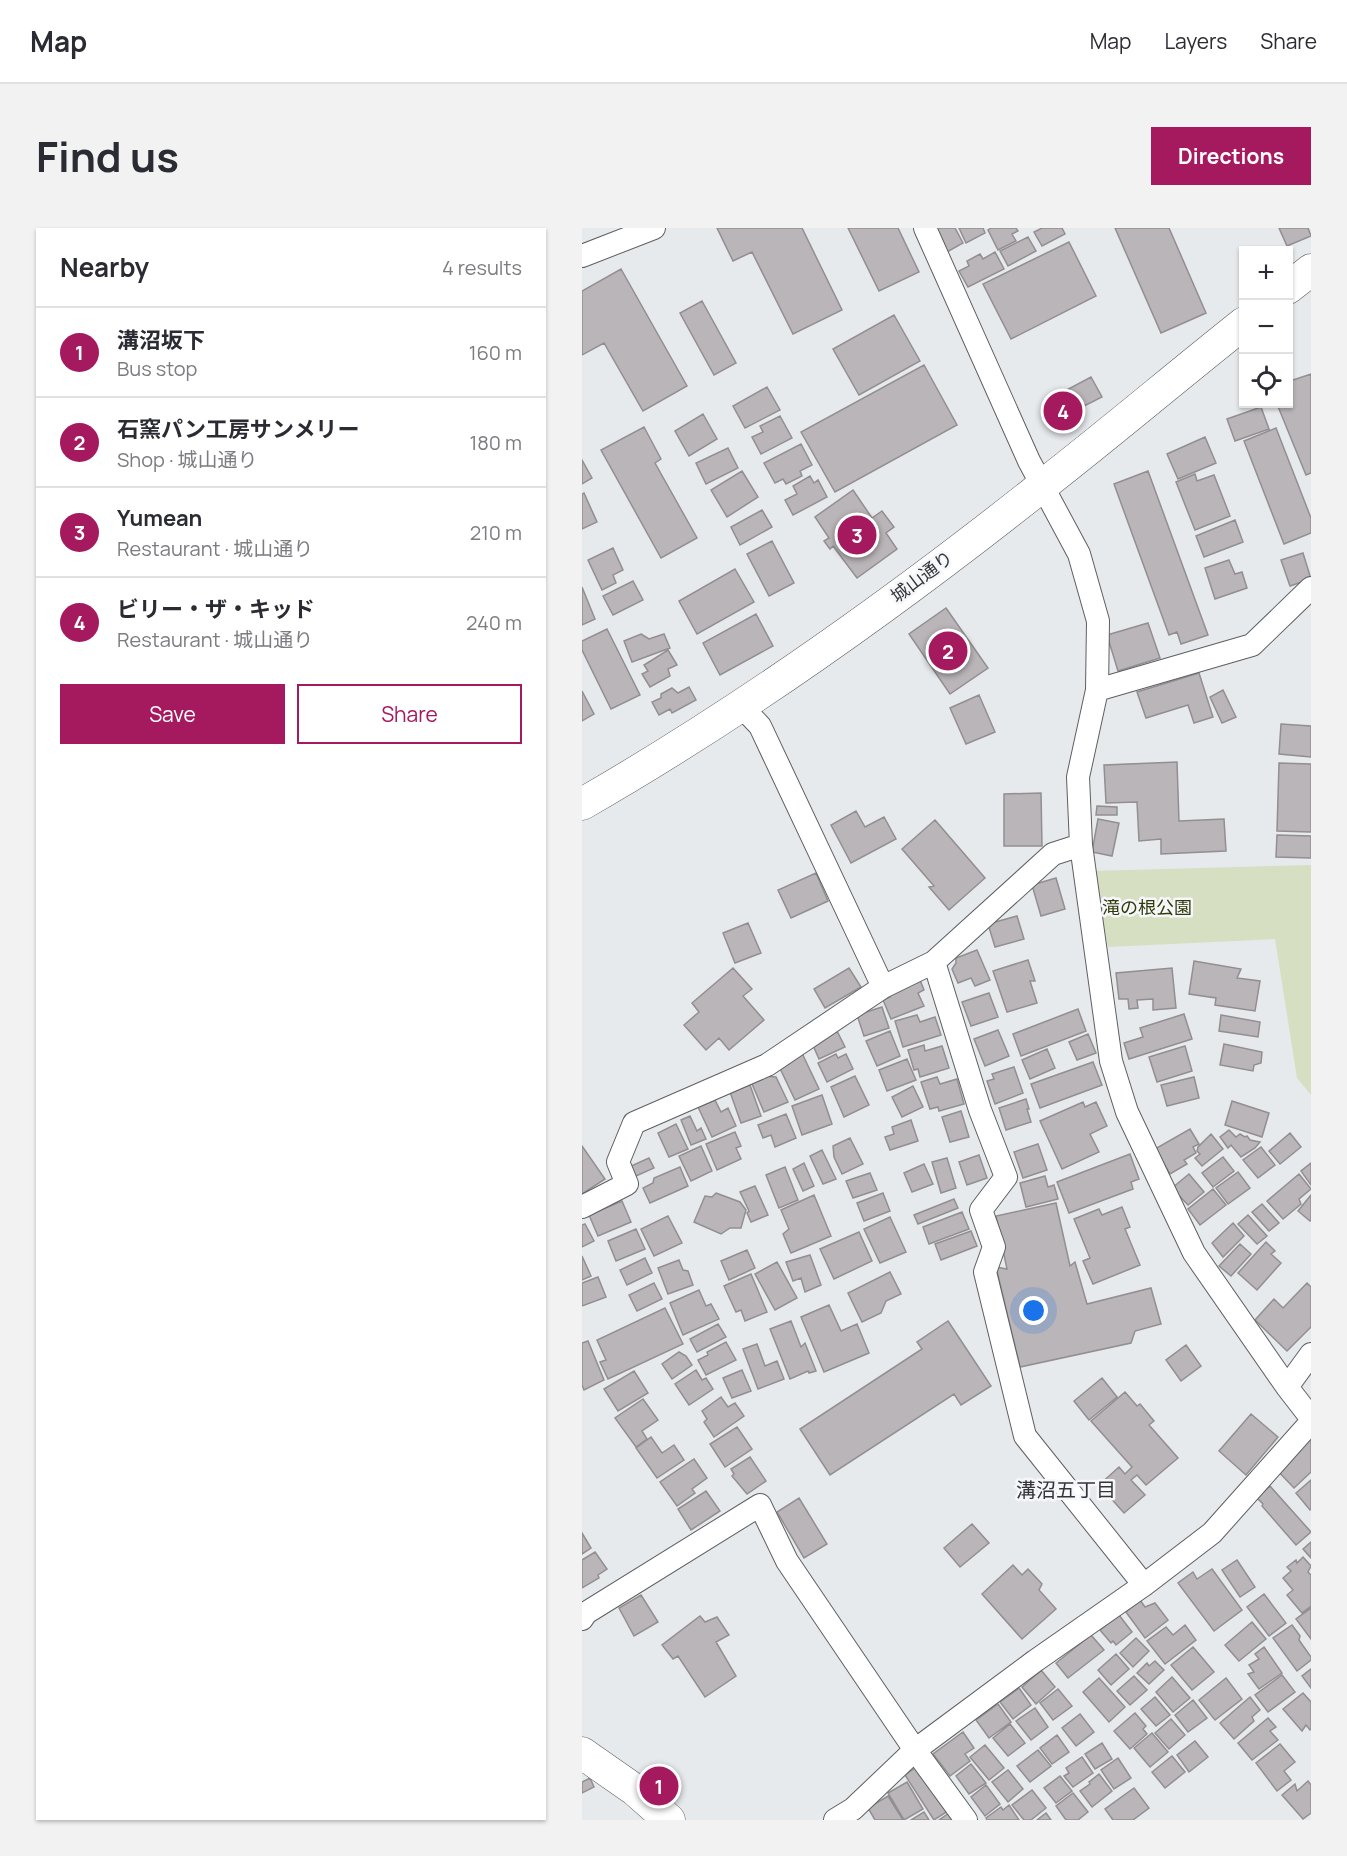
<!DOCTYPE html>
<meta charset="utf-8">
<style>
body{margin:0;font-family:Manrope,"Noto Sans JP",sans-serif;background:#f2f2f3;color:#2b2b33}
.controls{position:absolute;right:18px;top:18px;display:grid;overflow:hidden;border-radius:0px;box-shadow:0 2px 4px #0004}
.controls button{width:54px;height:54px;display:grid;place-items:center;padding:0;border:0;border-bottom:2px solid #e1e1e2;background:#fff;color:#2b2b33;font:30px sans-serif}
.you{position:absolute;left:452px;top:1083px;width:21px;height:21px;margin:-15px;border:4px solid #fff;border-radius:50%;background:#1a73e8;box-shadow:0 0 0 9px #1a73e833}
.badge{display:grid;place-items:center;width:39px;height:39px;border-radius:50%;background:#a5195e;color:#fff;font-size:20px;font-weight:700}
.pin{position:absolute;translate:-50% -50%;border:3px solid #fff;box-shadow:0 2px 6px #0006}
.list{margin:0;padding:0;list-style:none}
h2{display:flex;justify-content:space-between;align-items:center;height:78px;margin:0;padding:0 24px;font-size:26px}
h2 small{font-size:20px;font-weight:400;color:#7c7c81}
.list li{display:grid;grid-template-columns:39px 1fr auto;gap:18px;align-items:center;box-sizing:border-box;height:90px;padding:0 24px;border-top:2px solid #e1e1e2}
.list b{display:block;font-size:22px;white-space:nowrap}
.list p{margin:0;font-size:20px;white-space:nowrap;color:#7c7c81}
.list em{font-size:20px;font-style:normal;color:#7c7c81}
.actions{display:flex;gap:12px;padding:18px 24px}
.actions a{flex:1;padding:14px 0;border:2px solid #a5195e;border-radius:0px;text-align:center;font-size:21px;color:#a5195e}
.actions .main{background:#a5195e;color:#fff}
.icon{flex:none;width:33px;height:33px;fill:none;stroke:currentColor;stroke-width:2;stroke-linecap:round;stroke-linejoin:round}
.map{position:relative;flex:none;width:729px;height:1592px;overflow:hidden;border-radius:0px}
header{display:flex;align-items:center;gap:36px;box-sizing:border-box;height:84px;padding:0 30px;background:#fff;border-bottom:2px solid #e1e1e2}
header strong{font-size:28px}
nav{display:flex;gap:33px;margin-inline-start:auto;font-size:21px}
.intro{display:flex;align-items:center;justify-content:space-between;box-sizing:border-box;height:144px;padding:0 36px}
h1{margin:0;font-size:42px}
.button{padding:15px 27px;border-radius:0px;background:#a5195e;color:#fff;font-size:21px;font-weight:700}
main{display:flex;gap:36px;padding:0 36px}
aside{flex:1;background:#fff;border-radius:0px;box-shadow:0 2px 4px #0004}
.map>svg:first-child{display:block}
</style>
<header>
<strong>Map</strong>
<nav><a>Map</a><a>Layers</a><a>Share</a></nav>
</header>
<div class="intro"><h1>Find us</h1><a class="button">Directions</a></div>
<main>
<aside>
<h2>Nearby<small>4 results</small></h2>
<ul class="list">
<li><span class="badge">1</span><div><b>溝沼坂下</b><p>Bus stop</p></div><em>160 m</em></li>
<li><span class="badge">2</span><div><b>石窯パン工房サンメリー</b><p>Shop · 城山通り</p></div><em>180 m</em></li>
<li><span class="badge">3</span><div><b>Yumean</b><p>Restaurant · 城山通り</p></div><em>210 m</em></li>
<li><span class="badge">4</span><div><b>ビリー・ザ・キッド</b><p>Restaurant · 城山通り</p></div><em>240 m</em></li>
</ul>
<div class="actions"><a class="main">Save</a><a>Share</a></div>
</aside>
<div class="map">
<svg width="729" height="1592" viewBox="0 0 729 1592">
<rect width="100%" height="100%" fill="#e7eaed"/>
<path fill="#d7dfc3" d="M729,637V867L715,850L693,711L526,719L510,643Z"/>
<path fill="#b9b5b8" stroke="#928e91" stroke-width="1.5" d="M135,0H220L260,82L211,106L170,24L151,33Z
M266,0H316L337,44L297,63Z
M352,0H373L381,15L365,24Z
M377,0H401L403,5L384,15Z
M409,0H434L436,3L430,6L434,13L416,22L406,2Z
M460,0H480L483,6L460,18L452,4Z
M533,0H587L624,85L579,105Z
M697,0H726L729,8L705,18Z
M446,9L454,23L426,38L418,23Z
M487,14L514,68L429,111L401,56Z
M413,24L422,41L386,59L377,43L387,38L385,33L398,26L401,31Z
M39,41L105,158L61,183L22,115L0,127V63Z
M120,73L154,135L132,147L98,85Z
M312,87L338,133L277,167L251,121Z
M342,137L375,197L253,264L219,204Z
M729,146V245L724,247L695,176H706V160L710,158L708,153Z
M509,149L520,169L500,179L502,183L488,191L490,194L477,202L462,174Z
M185,159L198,182L163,200L151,178Z
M679,179L687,201L653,213L645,191Z
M121,186L135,211L107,228L93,203Z
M198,188L210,210L179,226L170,209L181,204L178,198Z
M62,199L79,231L73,235L115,310L79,330L19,222Z
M694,200L729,290V305L702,316L662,213Z
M623,209L634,235L596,251L585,226Z
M219,216L230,237L218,243L220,248L204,256L201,251L193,255L182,235Z
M146,220L156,240L124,256L114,235Z
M0,232L10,250L0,256Z
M160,243L176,269L145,289L129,262Z
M566,243L626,407L599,416L595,404L587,407L532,256Z
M613,246L615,253L632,247L648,288L613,302L594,254Z
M228,248L232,255L236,252L245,269L211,287L203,272L215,266L211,258Z
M271,262L290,290L300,283L312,299L304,305L315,321L275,350L251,318L248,321L242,313L247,310L233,289Z
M2,265L15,294L0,301V266Z
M180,282L190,299L158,317L149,299Z
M653,292L661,314L622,329L614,308Z
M190,313L212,355L187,368L165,326Z
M31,320L41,342L31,347L34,355L20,362L6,332Z
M721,325L729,351L708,358L699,332Z
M647,332L653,346L660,344L665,360L633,371L623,340Z
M153,341L172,374L115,406L97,373Z
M51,353L61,372L31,387L21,368Z
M0,359L13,391L0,397Z
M364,380L406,440L368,466L327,406Z
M174,386L191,418L138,447L121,415Z
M566,395L578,430L536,443L525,407Z
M25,401L58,467L29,481L0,422V413Z
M59,406L67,411L82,406L88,420L50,434L42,413Z
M86,422L95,437L86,441L88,448L68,459L60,446L66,443L62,437Z
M617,445L631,489L612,495L606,477L564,490L555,464Z
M107,459L114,472L90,485L88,481L77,487L70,474L79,470V466L90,460L96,465Z
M641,462L654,489L640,495L628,469Z
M0,463L12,486L0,493Z
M397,467L413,504L384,516L368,480Z
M699,496L729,498V529L697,526Z
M595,534L597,593L642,591L644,623L579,626V611L557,613L555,574L524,575L522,537Z
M697,535L729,536V604L695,603Z
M459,565L460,618H422V566Z
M515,578L535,579V587H514Z
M274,583L283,599L302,589L314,611L269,635L249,597Z
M516,591L537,595L530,628L510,624Z
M353,592L403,650L367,682L347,659L352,658L320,621Z
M695,607L729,608V630L694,629Z
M234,645L246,673L209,690L196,662Z
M474,650L483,681L459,688L450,657Z
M435,688L442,711L413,719L406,696Z
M166,695L179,725L153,735L141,705Z
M395,722L408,752L393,758L389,750L376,755L370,741L374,735V730Z
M446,732L453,753H448L455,775L425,784L411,743Z
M612,733L659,741L655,750L678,753L673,783L633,777L634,770L607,766Z
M151,740L170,761L161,768L182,792L147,822L137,810L124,822L102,797L117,784L110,775Z
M267,740L279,759L243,780L232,761Z
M590,740L594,780L571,782V771L555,772L556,780L547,781L546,771H537L534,745Z
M338,752L342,762L336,765L342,778L309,791L301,772L308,769L305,766Z
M407,765L416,789L389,798L380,774Z
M300,779L307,800L282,808L275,787Z
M496,781L504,803L439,828L431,806Z
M602,786L610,811L547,831L542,815L561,809L558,800Z
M335,787L338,794L353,789L359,807L321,819L313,793Z
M639,787L678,794L676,809L637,803Z
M416,802L427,828L403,838L392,811Z
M255,803L263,819L237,831L230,815Z
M308,803L318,828L295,838L284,813Z
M506,806L514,825L495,832L487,814Z
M642,816L680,824L679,835L672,837L671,843L638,837Z
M342,817L343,823L360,818L367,840L338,849L336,841L332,842L326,822Z
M603,818L610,843L575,854L567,829Z
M465,821L473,840L448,851L440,832Z
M219,823L237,861L213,872L195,834Z
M254,826L256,830L264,826L271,841L245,854L236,835Z
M325,831L334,852L305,863L297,842Z
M511,834L520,857L458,880L449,856Z
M432,839L441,865L413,876L405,853L412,851L410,846Z
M183,848L194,849L206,874L182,884L167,849Z
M273,848L287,877L262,889L249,859Z
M355,849L358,856L375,851L382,876L357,883L356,879L348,881L339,854Z
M612,849L617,870L585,878L579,857Z
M168,857L179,888L159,895L148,864Z
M331,858L341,879L320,889L310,869Z
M240,867L250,896L220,907L210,878Z
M444,871L447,881H445L449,894L424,902L417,880Z
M133,872L139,884L146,880L154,898L130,909L116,879Z
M650,873L687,885L680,909L643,897Z
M501,874L503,879L514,874L525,898L508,906L517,924L480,941L458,893Z
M379,883L387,909L368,914L360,889Z
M204,886L214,910L193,919L189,907L181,910L176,897Z
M108,888L115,903L119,900L124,911L109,917L99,892Z
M329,892L336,913L308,922L303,909L312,906L310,899Z
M94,896L106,921L87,929L76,905Z
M608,901L617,916L611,919L614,925L602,932L605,936L588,946L573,921Z
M647,902L654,909L658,906L663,909L665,908L668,912L678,914L673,920L659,929L649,917L646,920L638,909Z
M153,904L159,918L154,920L159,931L135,942L124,916Z
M708,905L719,919L698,936L687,923Z
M629,906L641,921L620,938L613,930L618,926L615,923L616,919Z
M268,910L281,936L260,946L252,929L251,918Z
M456,916L465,942L441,950L432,924Z
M0,918L23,951L0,966Z
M119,918L130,943L109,953L97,928Z
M679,919L693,937L676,950L661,932Z
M240,922L254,951L241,956L228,928Z
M548,926L557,951L549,954L551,961L487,985L475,954Z
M397,927L405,950L385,957L377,934Z
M641,929L652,943L631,959L620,945Z
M67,930L72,940L54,948L49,938Z
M365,930L374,960L359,965L350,934Z
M222,935L232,958L221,963L211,941Z
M729,935V957L719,943Z
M342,936L351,956L330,964L322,945Z
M98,939L106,958L68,975L61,960L71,955L72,950Z
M203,939L216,972L197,980L184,947Z
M656,944L668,960L646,976L634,960Z
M288,945L295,962L271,970L264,953Z
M607,946L622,964L606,977L590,960Z
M717,946L729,961L717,971L719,976L701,991L685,973Z
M463,948L466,959L472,957L476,971L444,979L438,955Z
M173,958L186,987L169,994L165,985L167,983L158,964Z
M631,961L644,977L618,997L606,981Z
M134,965L158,974L164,982L159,1000H148L139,1006L112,994L123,968L130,969Z
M301,965L308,983L282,993L275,975Z
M232,967L249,1008L209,1025L201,1006L207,1001L199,982Z
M729,967V992L728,993L716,983Z
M372,971L376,980L336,996L332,987Z
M40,973L49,994L16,1008L7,987Z
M474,975L488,1038L493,1034L505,1076L569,1060L579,1096L553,1103L549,1115L438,1139L414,1039L425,1041L414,988Z
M680,976L697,995L687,1003L670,984Z
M540,979L548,999L543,1001L558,1037L511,1056L501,1033L508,1030L492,991L517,981L520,987Z
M380,984L387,1001L347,1016L341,999Z
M666,987L685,1008L675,1016L656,996Z
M86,988L100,1015L72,1028L59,1001Z
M308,989L324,1024L298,1035L282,1001Z
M651,995L662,1008L641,1029L630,1015Z
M3,996L12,1013L0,1019V997Z
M54,1001L63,1021L34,1033L26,1013Z
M389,1003L395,1018L359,1032L353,1016Z
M277,1004L290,1033L252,1051L238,1021Z
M684,1014L693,1023L689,1026L699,1035L675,1062L656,1045Z
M658,1016L669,1026L649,1048L637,1038Z
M165,1022L173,1040L147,1052L139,1033Z
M228,1027L239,1057L223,1064L219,1050L211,1053L204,1034Z
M0,1028L9,1048L0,1052Z
M63,1030L70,1045L45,1057L38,1042Z
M97,1032L101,1042L106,1043L111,1057L86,1066L76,1040Z
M195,1034L215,1070L193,1082L173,1046Z
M308,1044L319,1066L304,1073L299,1085L280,1094L266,1065Z
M169,1046L185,1084L163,1093L159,1082L154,1084L142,1058Z
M16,1049L24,1069L0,1078V1055Z
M72,1055L80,1071L55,1083L47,1067Z
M725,1055L729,1059V1099L705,1123L673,1092L692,1071L701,1080Z
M117,1062L124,1078L129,1076L137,1091L101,1107L88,1075Z
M247,1077L259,1103L275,1096L287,1125L242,1144L219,1089Z
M83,1080L101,1116L26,1151L18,1134L24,1132L15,1112Z
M209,1093L219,1119L223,1115L234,1143L227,1145L226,1143L208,1151L188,1101Z
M366,1093L409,1158L379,1177L372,1166L248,1247L218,1201L340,1121L335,1114Z
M136,1096L144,1109L115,1124L108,1111Z
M6,1113L22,1152L2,1162L0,1157V1115Z
M144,1114L154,1132L124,1147L116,1132L126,1127L125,1124Z
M175,1116L183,1138L195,1133L202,1151L176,1161L161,1121Z
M604,1117L619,1138L599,1153L584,1132Z
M97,1124L104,1128L110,1137L90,1151L80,1136Z
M114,1142L120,1152L124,1150L131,1161L107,1177L93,1156Z
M160,1142L169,1163L150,1170L141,1150Z
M52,1143L66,1165L36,1183L22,1161Z
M520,1150L535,1169L507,1192L492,1173Z
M543,1164L555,1178L558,1176L572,1193L567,1197L596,1230L564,1257L555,1247L549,1252L563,1267L542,1285L517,1257L537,1239L543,1246L550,1239L509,1193Z
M139,1169L146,1179L153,1175L162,1188L132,1209L122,1194L125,1191L120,1183Z
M61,1171L76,1192L60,1203L65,1211L54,1219L33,1190Z
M669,1186L696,1209L664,1247L637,1223Z
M155,1199L170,1221L143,1239L128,1216Z
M69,1209L80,1225L92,1217L102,1232L75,1250L54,1220Z
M729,1210V1244L712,1260L693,1240Z
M168,1229L184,1253L165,1266L150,1248L152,1246L149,1241Z
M112,1231L125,1250L110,1261L113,1265L95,1278L78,1254Z
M729,1252V1281L728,1282L714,1265Z
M688,1258L729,1304L714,1317L680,1278L681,1276L675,1270Z
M124,1263L138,1283L109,1302L96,1281Z
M217,1270L245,1316L222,1330L195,1284Z
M390,1296L407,1315L378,1339L362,1320Z
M0,1305L9,1320L0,1326Z
M729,1314V1330L721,1321Z
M13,1324L25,1341L16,1347L17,1350L0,1360V1332Z
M721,1329L729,1338L726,1344L729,1347V1378L720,1385L705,1367L711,1362L701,1350L709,1343L705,1339L714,1332L715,1335Z
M655,1332L673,1359L658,1369L640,1342Z
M431,1337L440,1347L446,1341L460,1356L457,1362L474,1381L440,1411L400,1366Z
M630,1341L660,1382L632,1403L596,1355L611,1344L615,1351Z
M682,1366L704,1395L687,1408L665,1379Z
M59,1367L76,1394L52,1408L37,1380Z
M558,1372L563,1379L573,1375L586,1392L563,1410L544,1384Z
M729,1380V1411L714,1391Z
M537,1387L550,1404L534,1417L531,1413L529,1415L518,1402Z
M118,1388L123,1394L135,1389L147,1407L134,1414L154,1448L123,1469L96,1428L91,1431L80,1417Z
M670,1394L684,1411L657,1433L643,1417Z
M603,1397L614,1412L583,1436L565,1413L584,1399L591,1407Z
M710,1397L718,1408L717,1412L729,1429V1432L715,1443L691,1410Z
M509,1407L522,1422L486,1450L474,1435Z
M554,1410L567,1423L551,1439L538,1425Z
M611,1419L632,1444L610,1462L589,1437Z
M682,1419L700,1445L677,1461L666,1446L672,1444L667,1437L677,1431L673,1426Z
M534,1426L547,1441L529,1457L516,1442Z
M573,1433L582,1442L567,1456L555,1445L565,1435L567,1438Z
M729,1441V1460L720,1448Z
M459,1442L473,1459L454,1476L440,1459Z
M700,1447L713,1464L686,1484L673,1467Z
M552,1448L565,1462L548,1477L535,1463Z
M590,1449L608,1470L591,1484L574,1464Z
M517,1450L543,1479L527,1494L501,1464Z
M644,1450L660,1471L633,1492L617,1472Z
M437,1460L449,1477L431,1491L418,1474Z
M476,1461L490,1478L471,1492L458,1475Z
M721,1465L729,1474V1501L728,1502L724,1497L720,1503L701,1481Z
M573,1469L588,1487L574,1498L559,1481Z
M668,1469L678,1482L670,1489L672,1493L652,1511L638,1495Z
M611,1472L625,1490L606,1504L593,1487Z
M416,1476L429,1494L407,1510L394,1492Z
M453,1480L466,1499L449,1512L434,1493Z
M553,1485L564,1498L561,1501L565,1506L548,1521L532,1503Z
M498,1486L512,1504L494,1518L480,1500Z
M686,1490L694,1499L688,1503L696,1512L670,1532L656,1515Z
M589,1491L603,1507L587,1521L573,1505Z
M428,1496L443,1515L426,1528L411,1510Z
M381,1504L392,1520L383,1526L388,1533L368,1548L351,1526Z
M570,1505L586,1524L568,1539L552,1520Z
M475,1507L487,1524L470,1536L458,1520Z
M613,1513L626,1529L607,1544L595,1527Z
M520,1515L530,1531L513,1541L503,1526Z
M698,1516L713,1534L702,1543L709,1552L695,1563L674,1535Z
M403,1517L422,1540L407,1552L388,1529Z
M456,1522L469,1538L448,1554L435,1538Z
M590,1528L603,1544L583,1560L570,1544Z
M500,1529L511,1545L491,1559L482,1548L487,1545L484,1540Z
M536,1530L549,1550L532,1561L519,1542Z
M339,1536L369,1581L352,1592L323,1547Z
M389,1536L404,1555L387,1566L374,1548Z
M426,1542L441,1561L426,1574L410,1554Z
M517,1546L530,1563L510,1579L498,1563L508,1556L507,1554Z
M478,1548L490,1563L474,1575L462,1560Z
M8,1550L12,1559L0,1565V1554Z
M726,1553L729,1557V1585L721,1591L700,1567L713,1556L715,1563Z
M325,1554L341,1581L322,1592L306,1565Z
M404,1557L418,1576L403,1588L389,1569Z
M552,1560L567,1580L551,1592H531L523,1581Z
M450,1562L464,1580L449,1592H442L430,1577Z
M491,1565L506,1584L496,1592H484L474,1578Z
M306,1568L321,1592H293L286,1580Z
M427,1577L437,1592H405L404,1590L419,1579L421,1582Z
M342,1584L347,1592H329Z
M367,1585L371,1592H357Z
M464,1585L469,1592H455Z"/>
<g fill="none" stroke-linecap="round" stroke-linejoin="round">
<defs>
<path id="street" d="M343,0L447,233L497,326L516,393L515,462L496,549L499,617L529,833L545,884L612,1025L705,1159L729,1190
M0,28L72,0
M515,462L670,417L729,360
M160,479L178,498L301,759
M352,734L398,882L424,949L399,982L412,1019L403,1044L443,1208L562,1357
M0,979L45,956L36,934L52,895L185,837L301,759L352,734L471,626L499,617
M705,1159L729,1126
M0,1391L4,1385L178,1277L205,1333L333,1522L384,1592
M253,1592L271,1581L333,1522L453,1433L562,1357L630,1305L729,1194"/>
<path id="secondary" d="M706,60L729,42
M0,576C162,483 314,374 460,258C528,205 594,149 662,95
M0,1525L53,1562L87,1592"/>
</defs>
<use href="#street" stroke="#5d5f62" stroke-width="24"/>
<use href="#secondary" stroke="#5d5f62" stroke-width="33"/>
<use href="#street" stroke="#fff" stroke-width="22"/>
<use href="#secondary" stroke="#fff" stroke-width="32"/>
</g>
<g text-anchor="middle" stroke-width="5" stroke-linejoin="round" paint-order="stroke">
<g font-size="18" fill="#343536" stroke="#f5f7fb">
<text transform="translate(340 349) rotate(-37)" y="6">城山通り</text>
</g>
<g font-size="18" fill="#313c0a" stroke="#f5f7fb">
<text x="565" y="686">滝の根公園</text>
</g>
<g font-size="20" fill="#343536" stroke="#f5f7fb">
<text x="484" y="1269">溝沼五丁目</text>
</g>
</g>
</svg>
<div class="controls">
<button>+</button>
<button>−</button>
<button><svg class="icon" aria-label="locate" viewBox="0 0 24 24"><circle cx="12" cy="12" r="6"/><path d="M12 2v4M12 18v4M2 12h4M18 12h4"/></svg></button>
</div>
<div class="you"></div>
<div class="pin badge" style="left:77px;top:1558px">1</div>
<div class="pin badge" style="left:366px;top:423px">2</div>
<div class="pin badge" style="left:275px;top:307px">3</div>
<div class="pin badge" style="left:481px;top:183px">4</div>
</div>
</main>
